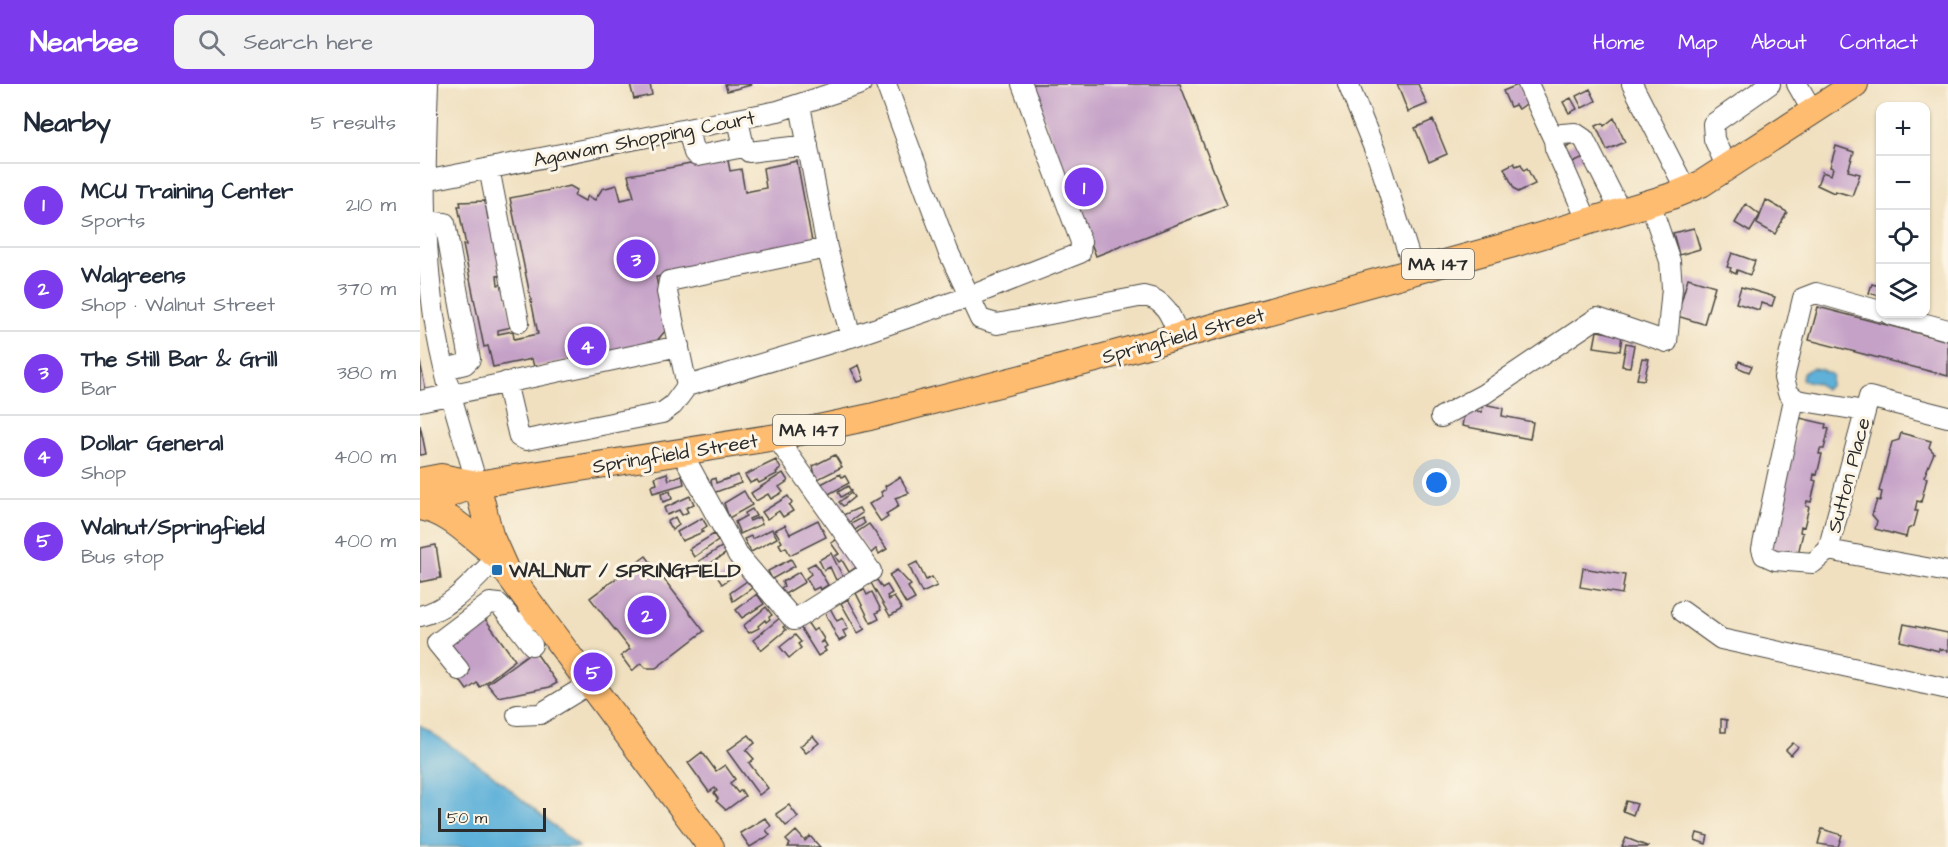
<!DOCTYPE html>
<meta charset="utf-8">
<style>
body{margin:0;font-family:"Architects Daughter",sans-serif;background:#f2f2f3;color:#1f2937}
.controls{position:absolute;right:18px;top:18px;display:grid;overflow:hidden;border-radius:12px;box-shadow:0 2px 4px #0004}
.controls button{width:54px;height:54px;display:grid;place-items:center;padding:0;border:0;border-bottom:2px solid #e0e1e3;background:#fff;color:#1f2937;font:30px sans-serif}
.scale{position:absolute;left:18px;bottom:15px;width:108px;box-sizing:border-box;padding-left:6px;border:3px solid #2b2b2b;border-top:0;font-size:16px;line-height:21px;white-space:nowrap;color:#2b2b2b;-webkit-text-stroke:4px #fcf5e5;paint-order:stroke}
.you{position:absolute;left:1017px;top:399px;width:21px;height:21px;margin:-15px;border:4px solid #fff;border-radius:50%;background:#1a73e8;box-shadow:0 0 0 9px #1a73e833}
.badge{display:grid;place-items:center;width:39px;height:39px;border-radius:50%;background:#7c3aed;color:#fff;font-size:20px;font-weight:700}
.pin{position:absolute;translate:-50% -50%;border:3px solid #fff;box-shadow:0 2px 6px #0006}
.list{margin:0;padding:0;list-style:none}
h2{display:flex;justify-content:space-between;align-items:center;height:78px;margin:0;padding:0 24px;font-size:26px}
h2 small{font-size:20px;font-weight:400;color:#747a83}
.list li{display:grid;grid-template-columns:39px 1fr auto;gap:18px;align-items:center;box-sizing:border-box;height:84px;padding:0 24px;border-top:2px solid #e0e1e3}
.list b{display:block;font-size:22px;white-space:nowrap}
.list p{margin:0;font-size:20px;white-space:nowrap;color:#747a83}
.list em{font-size:20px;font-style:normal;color:#747a83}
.icon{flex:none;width:33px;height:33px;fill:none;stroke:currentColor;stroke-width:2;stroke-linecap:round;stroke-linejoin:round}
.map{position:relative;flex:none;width:1528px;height:763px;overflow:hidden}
header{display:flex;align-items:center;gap:36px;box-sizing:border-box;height:84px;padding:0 30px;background:#7c3aed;color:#fff}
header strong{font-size:28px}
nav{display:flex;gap:33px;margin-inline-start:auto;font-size:21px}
.search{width:420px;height:54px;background:#f2f2f3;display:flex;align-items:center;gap:15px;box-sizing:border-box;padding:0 21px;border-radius:12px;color:#747a83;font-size:22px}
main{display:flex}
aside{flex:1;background:#fff}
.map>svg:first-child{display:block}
</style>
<header>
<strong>Nearbee</strong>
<div class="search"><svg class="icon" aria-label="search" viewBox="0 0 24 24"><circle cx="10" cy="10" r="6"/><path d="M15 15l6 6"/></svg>Search here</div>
<nav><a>Home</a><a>Map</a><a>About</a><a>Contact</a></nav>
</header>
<main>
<aside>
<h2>Nearby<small>5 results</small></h2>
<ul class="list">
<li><span class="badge">1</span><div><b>MCU Training Center</b><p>Sports</p></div><em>210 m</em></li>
<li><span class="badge">2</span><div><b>Walgreens</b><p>Shop · Walnut Street</p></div><em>370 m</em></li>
<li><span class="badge">3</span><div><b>The Still Bar &amp; Grill</b><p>Bar</p></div><em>380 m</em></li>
<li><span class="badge">4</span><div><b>Dollar General</b><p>Shop</p></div><em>400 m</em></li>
<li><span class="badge">5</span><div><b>Walnut/Springfield</b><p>Bus stop</p></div><em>400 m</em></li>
</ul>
</aside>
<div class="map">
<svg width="1528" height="763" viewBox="0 0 1528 763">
<rect width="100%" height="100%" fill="#fcf5e5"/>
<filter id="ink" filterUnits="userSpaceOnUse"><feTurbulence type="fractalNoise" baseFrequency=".0167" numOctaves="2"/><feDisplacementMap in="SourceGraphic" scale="12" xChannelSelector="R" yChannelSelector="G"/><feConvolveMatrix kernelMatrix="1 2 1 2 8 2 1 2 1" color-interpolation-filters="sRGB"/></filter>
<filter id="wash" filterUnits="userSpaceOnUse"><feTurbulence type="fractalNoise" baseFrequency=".008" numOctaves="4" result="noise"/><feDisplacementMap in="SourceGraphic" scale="24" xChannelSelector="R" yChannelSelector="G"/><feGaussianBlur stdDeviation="1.35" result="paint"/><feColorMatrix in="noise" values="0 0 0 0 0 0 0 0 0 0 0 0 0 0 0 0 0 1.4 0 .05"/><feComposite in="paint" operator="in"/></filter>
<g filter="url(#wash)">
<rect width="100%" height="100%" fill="#f0e0c0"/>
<path fill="#5eb1d9" stroke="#446e82" stroke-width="1.5" d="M1400,285L1412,291L1410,302L1405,305L1397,299L1382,296L1383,289L1392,284Z
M0,641L69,688L159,763H0Z"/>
<g id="blocks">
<path fill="#c5a1c8" d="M210,0H230L232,11L214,15Z
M305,0H330L331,1L307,7Z
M610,0H760L807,121L676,172Z
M977,0H998L1007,20L988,28Z
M1100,0L1106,20L1099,25L1095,21L1090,23L1083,7Z
M1170,5L1176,17L1162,24L1156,12Z
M1151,14L1157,25L1149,29L1143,18Z
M1194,34L1205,58L1187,66L1176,42L1183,39L1184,42Z
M1013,36L1027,70L1009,78L995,44Z
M1158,57L1166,73L1153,79L1145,63Z
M1416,62L1434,68L1428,87L1440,90L1432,112L1415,107L1414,109L1397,101L1402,88L1411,91L1413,84L1410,83Z
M307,71L310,87L321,85L325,108L346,104L343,84L377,77L393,163L236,193L246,246L235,259L114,283L112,275L73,283L68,262L64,263L43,161H46L38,122H41L40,118L65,117L68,135L74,134L85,191L77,192L78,201L86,200L92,243L78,246V250L93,247L94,255L118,250L90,114L150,102L157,106L154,111L165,117L168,112L175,116L182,105L197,101L201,116L214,113L208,91L299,75Z
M1094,79L1096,82L1101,80L1104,86L1107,84L1115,100L1098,108L1094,104L1084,84Z
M1346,116L1367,128L1355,150L1337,140Z
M1326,120L1340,131L1330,148L1315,139Z
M1274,144L1280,165L1259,171L1253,149Z
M1312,169L1335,177L1330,191L1317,186L1316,190L1310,187L1311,184L1307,183Z
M1268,194L1295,202L1284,240L1257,232Z
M1452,200L1460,202V212L1449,209Z
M1321,203L1355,213L1352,222L1341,219L1339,226L1316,219Z
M1398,223L1528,257V292L1389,256Z
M1177,247L1202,251L1200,267L1174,263Z
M1206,259L1214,261L1210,283L1202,282Z
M1222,274L1229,275L1224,296L1217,295Z
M1319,277L1332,282L1329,288L1317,283Z
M0,278L6,307L0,308Z
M439,281L444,296L438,298L431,285Z
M1063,320L1083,324L1082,332L1113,338L1110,355L1042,342L1045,325L1062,328Z
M1380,334L1406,340L1405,344L1409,345L1404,365H1400L1399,370H1402L1397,391L1394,390L1393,396L1396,397L1391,418L1387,417L1386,422L1389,423L1384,443L1381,442L1380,448L1383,449L1378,470L1348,466Z
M0,341L6,370L0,371Z
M1481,349L1511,357L1509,363L1514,369L1504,393L1507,394L1501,418L1497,417L1495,427H1498L1494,442L1488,445L1486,453L1455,445L1457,437L1452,431L1457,416L1460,417L1462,408L1459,407L1472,358L1479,356Z
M415,371L422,383L396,396L393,382Z
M356,376L361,385L356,388L357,390L339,399L337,396L330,399L325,391Z
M247,389L249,396L262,391L264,400L233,409L231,402L237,400L235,393Z
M363,389L368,397L359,403L363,408L351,415L348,410L336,417L331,409Z
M420,390L422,393L425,392L429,399L407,411L401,400Z
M318,391L321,399L293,409L291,396L295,394L296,399Z
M480,393L489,409L475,414L479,422L466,430L468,433L461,438L449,420L463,412L461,408L466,405L465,402Z
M428,402L431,407L421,413L418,408Z
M250,407L252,415L243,418L241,410Z
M324,407L332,421L309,434L304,419Z
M431,409L434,413L423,422L419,418Z
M270,412L274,420L266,424L268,428L262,431L259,426L247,431L244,424Z
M368,412L372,419L369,421L373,427L363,433L359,427L347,435L342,428Z
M439,424L442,429L428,439L423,431Z
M332,425L336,432L329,435L330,437L339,433L342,440L320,450L315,438L326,432L325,429Z
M255,433L259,441L252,446L247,438Z
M282,434L287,442L281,446L283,448L262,457L257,448Z
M442,434L445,439L435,446L431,440Z
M398,436L406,453L370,471L366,463L362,465L359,460L362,458L355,446L365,441L370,450Z
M449,440L467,465L459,470L456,465L450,470L436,449Z
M352,445L357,454L331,468L324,455L331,452L332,455Z
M294,450L298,457L274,473L269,465Z
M419,454L438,482L429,488L422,476L419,478L415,472L419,470L411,459Z
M16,461L21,494L0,498V464Z
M303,462L307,469L283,484L279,477Z
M411,469L423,493L416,496L410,483L404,486L399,476Z
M226,472L284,547L236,584H226L221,579L212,587L201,572L210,565L170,514Z
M371,475L375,482L352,495L348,487Z
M497,478L506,496L512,493L517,502L502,509L489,482Z
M395,479L408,501L400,506L399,503L393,506L386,494L391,490L387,483Z
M315,482L319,488L302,500L298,494Z
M1163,484L1205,491L1202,510L1160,503Z
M477,486L491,501L488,503L495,515L486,520L469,491Z
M379,488L385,498L365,510L361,504L364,502L362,498Z
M457,496L462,504L467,501L472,509L467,512L469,516L474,513L482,525L470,532L451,499Z
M327,497L332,504L313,517L310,509Z
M444,505L447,511L452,508L461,526L456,529L459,535L451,539L436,509Z
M337,510L344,520L322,534L316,526Z
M428,515L445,545L438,549L421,519Z
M346,523L352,531L349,533L350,535L346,538L345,536L338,542L339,544L329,549L323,542Z
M410,524L417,537L423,534L428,545L423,547L426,553L419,557L404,527Z
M63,532L95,576L60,603L57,599L47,606L39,595L27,559Z
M361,533L367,540L363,543L366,546L342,566L333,556Z
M387,538L393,547L397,544L404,555L400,559L404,557L407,562L404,564L406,567L398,572L380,543Z
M1484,540L1528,549V567L1519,565V567L1480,557Z
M375,551L381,558L378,560L381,564L369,574L360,563Z
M114,566L137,599L130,603L78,613L67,600Z
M1301,635L1307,636L1306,648H1301Z
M329,651L335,659L326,666L334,675L329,679L348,704L339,711L307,667Z
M393,652L399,659L386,669L380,662Z
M1373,659L1378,663L1371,671L1366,666Z
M282,668L296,687L305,681L315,695L310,699L318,709L321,706L325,712L306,726L296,717L298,715L294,709L297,707L295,704L289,708L268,679Z
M1206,717L1217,720L1213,731L1203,727Z
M369,721L378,733L366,742L356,730Z
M345,734L351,742L346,746L350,751L330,763L320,749Z
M1402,745L1422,751L1418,763L1398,760Z
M376,747L385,757L390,752L400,763H368L370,760L366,756Z
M1277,749L1288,752L1286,760L1275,756Z
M1206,754L1229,763H1202Z"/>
</g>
</g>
<g filter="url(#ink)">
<use href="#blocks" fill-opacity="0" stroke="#494641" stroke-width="1.5"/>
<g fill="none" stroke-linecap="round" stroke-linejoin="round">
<defs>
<path id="minor" d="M8,0C5,78 3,155 14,232C22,289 41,345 57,400
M466,0L528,167L560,235L577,240L724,212C746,216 751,232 758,251
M928,0L958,74L994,187
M1108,0L1134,56
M1212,0L1266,106
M1377,0L1393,28
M380,21L407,164L431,253
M318,36L324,63L329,68L388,61
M268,46L274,69L277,72L324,63
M69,84L99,238
M1307,84L1294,55L1293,40L1350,0
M5,97L358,27L441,0
M5,137L25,139L49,270L50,275L45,280L25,285
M1168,138L1135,64L1134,56L1142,50L1155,49L1164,55L1201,128
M407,164L249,197L247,208L267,302L431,253L548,213L660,169L661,158L602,0
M1469,230L1528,246
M86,298L99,353L106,356L242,329L253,321L267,302
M1377,316L1373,320L1342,465L1344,471L1355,476L1393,479L1408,466
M0,317L259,262
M1445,327L1377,316L1368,309L1364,294L1383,214L1396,209L1460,227
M1021,333L1064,310L1177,234L1247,258L1252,204L1250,177L1230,119
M262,369L318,471L374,536L451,487L356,353
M1408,466L1449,313L1528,333
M1408,466L1528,488
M1262,527L1301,555L1528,605
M0,532C35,523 53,496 78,473
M98,543L112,561
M39,586L17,559L70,519L79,520L98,543L118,530
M97,631L120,630L169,600"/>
<path id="major" d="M0,397L21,393L56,400
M57,400L70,451L86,487L291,763
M0,417L22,413L57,400L356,353L450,333L676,275L1090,161L1249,113L1281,100L1435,0
M0,423C31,428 53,455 78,473"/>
</defs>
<use href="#minor" stroke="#494641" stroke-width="22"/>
<use href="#major" stroke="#494641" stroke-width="28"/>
<use href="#minor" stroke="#fff" stroke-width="20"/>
<use href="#major" stroke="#fdbc6f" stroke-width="26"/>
</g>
</g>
<rect fill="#1f6fb2" stroke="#fcf5e5" stroke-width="2" x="71" y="480" width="12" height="12" rx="3"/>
<g text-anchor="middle" stroke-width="6" stroke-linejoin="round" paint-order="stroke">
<g fill="#fcf5e5" stroke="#6a6863" stroke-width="1.5">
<rect x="982" y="165" width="72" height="30" rx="4.5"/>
<rect x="353" y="331" width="72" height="30" rx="4.5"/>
</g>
<g font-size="18" font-weight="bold" fill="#2b2b2b">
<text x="1018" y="186">MA 147</text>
<text x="389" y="352">MA 147</text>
</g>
<g font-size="20" fill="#2b2b2b" stroke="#fcf5e5">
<text transform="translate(224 54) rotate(-11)" y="7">Agawam Shopping Court</text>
<text transform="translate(763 251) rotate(-15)" y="7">Springfield Street</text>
<text transform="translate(255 369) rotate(-9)" y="7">Springfield Street</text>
<text transform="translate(1428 391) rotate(-75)" y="7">Sutton Place</text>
</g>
<g font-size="20" font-weight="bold" fill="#2b2b2b" stroke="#fcf5e5" text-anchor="start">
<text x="89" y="493">WALNUT / SPRINGFIELD</text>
</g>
</g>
</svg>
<div class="controls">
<button>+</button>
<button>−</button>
<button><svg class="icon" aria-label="locate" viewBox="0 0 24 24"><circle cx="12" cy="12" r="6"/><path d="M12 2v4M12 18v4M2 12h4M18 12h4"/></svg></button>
<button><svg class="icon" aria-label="layers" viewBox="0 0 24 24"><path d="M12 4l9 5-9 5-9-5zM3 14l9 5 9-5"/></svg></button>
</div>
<div class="scale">50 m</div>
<div class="you"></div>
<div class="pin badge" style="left:664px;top:103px">1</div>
<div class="pin badge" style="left:227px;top:531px">2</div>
<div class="pin badge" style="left:216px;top:175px">3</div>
<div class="pin badge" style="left:167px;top:262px">4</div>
<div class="pin badge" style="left:173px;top:588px">5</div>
</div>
</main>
